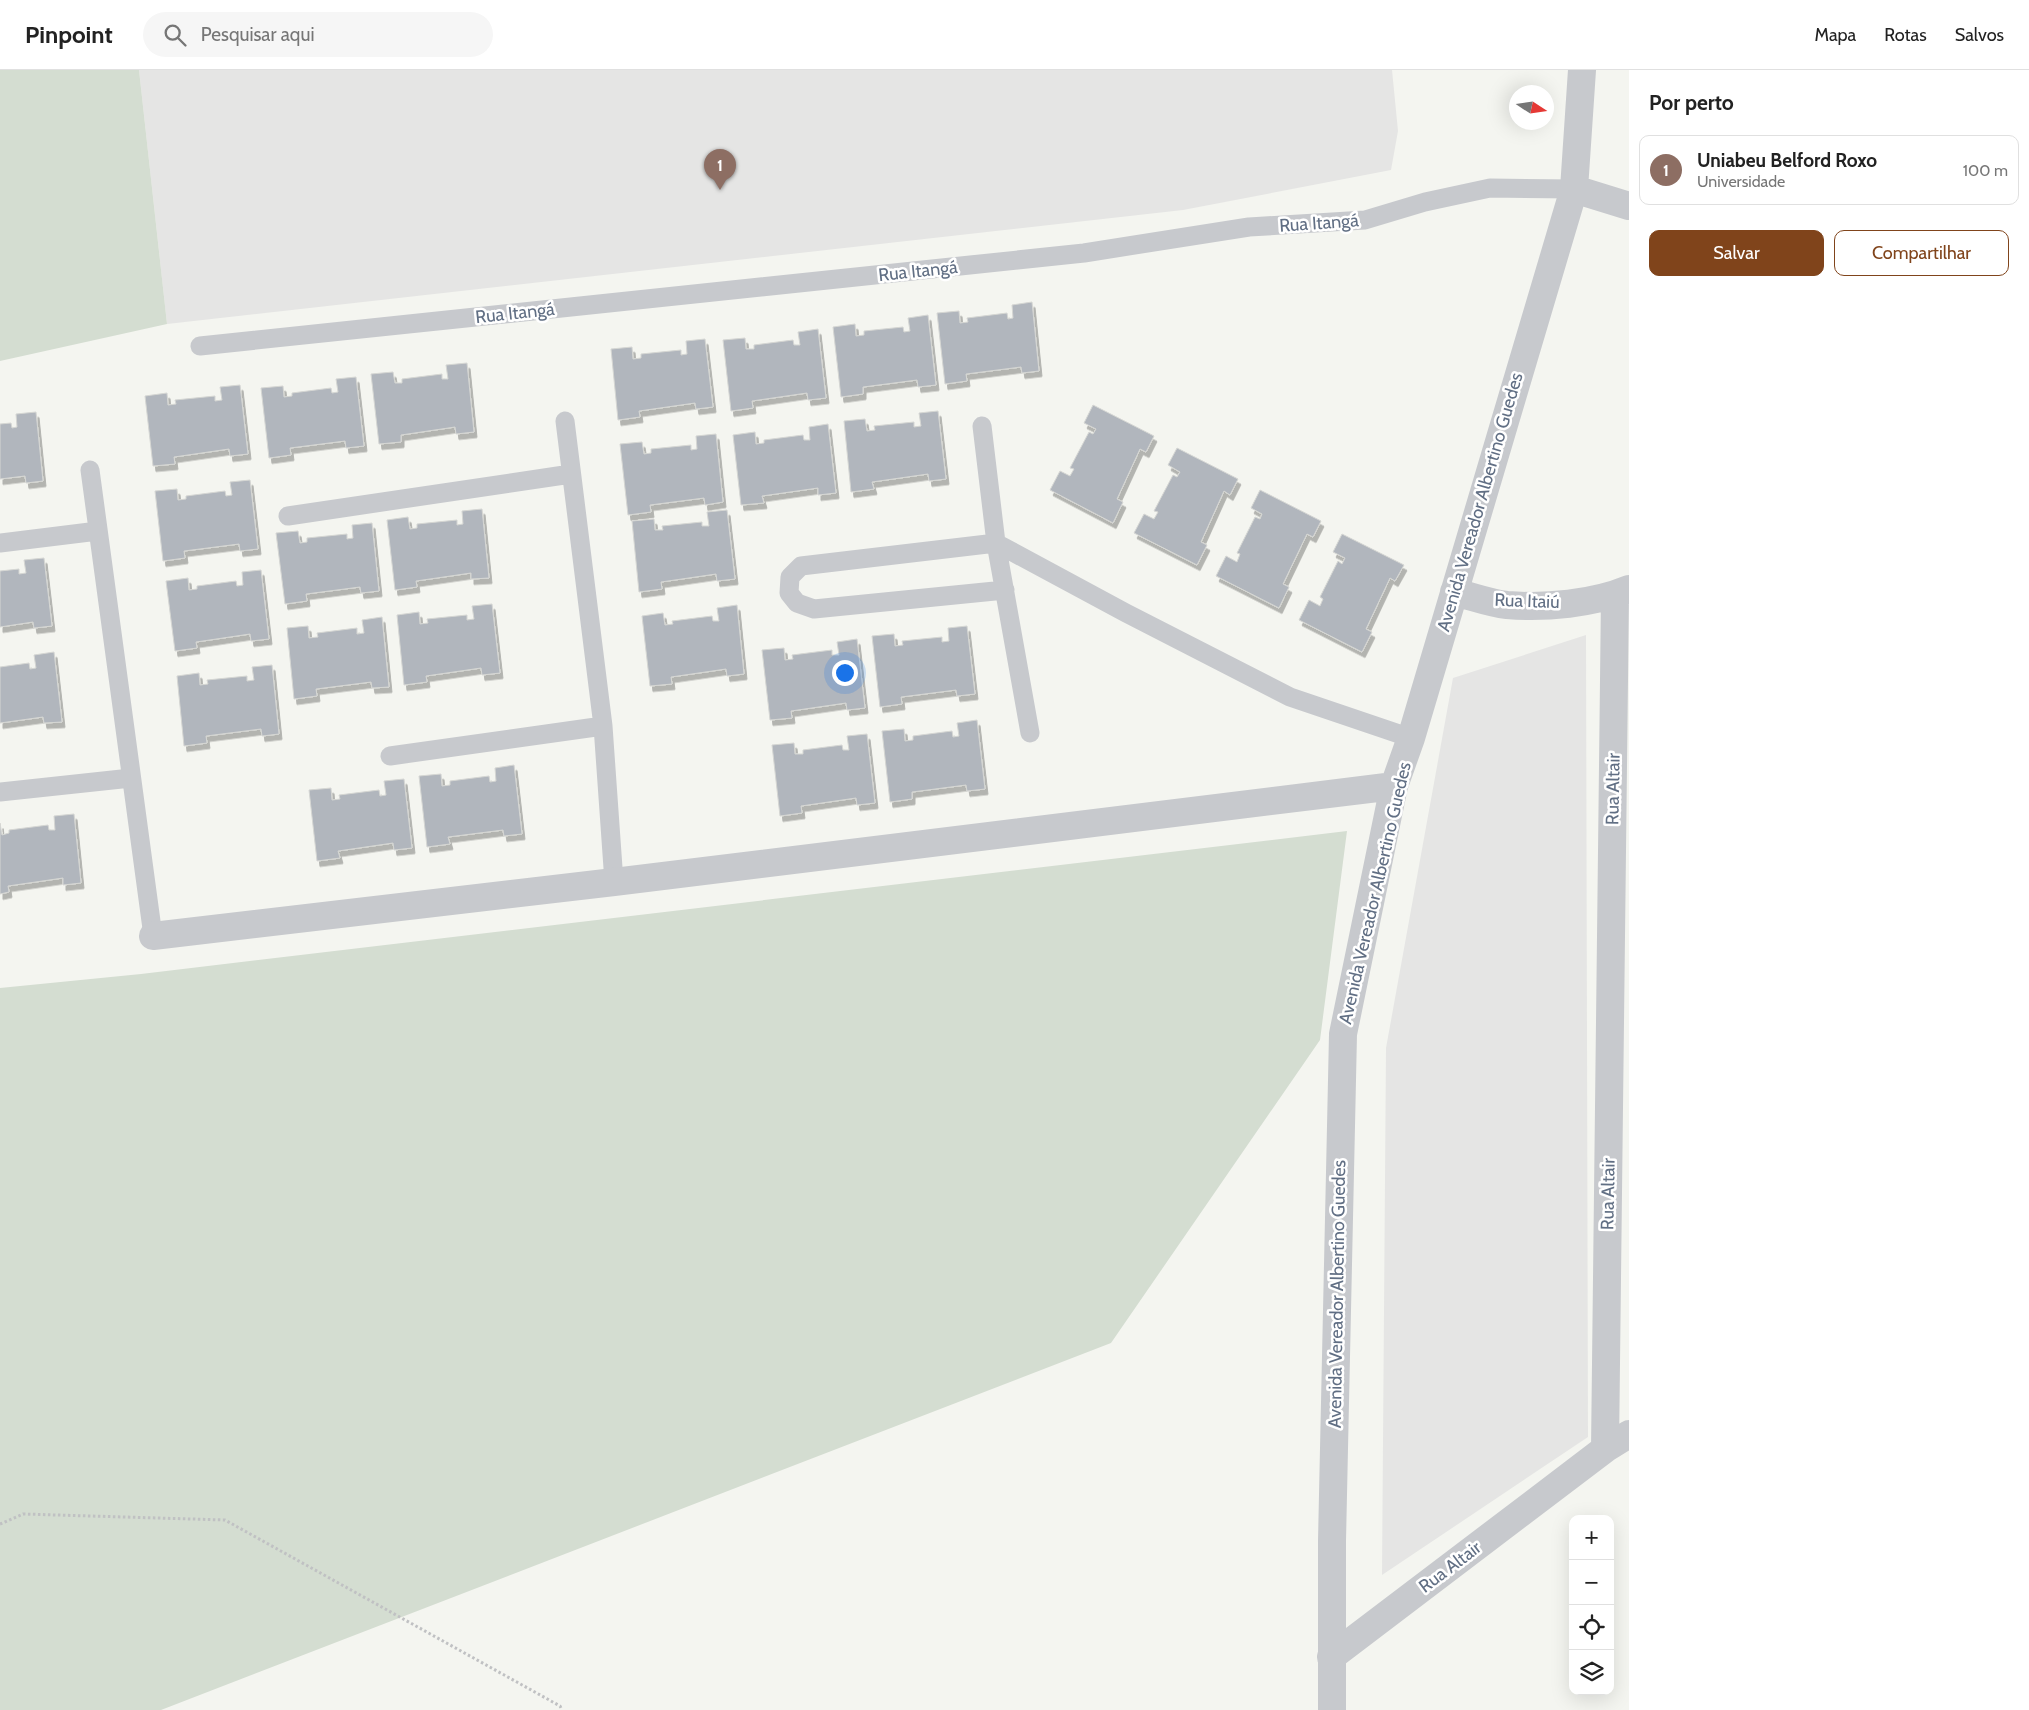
<!DOCTYPE html>
<html lang="pt">
<meta charset="utf-8">
<style>
body{margin:0;font-family:Cabin,sans-serif;background:#f6f6f6;color:#222}
.controls{position:absolute;right:15px;bottom:15px;display:grid;overflow:hidden;border-radius:10px;box-shadow:0 5px 20px #0002}
.controls button{width:45px;height:45px;display:grid;place-items:center;padding:0;border:0;border-bottom:1px solid #e0e0e0;background:#fff;color:#222;font:25px sans-serif}
.compass{position:absolute;left:1509px;top:15px;width:45px;height:45px;border-radius:50%;background:#fff;box-shadow:0 5px 20px #0002;rotate:102deg}
.you{position:absolute;left:844px;top:602px;width:18px;height:18px;margin:-12px;border:4px solid #fff;border-radius:50%;background:#1a73e8;box-shadow:0 0 0 8px #1a73e833}
.badge{display:grid;place-items:center;width:32px;height:32px;border-radius:50%;background:#80441b;color:#fff;font-size:16px;font-weight:700}
.pin{position:absolute;translate:-50% -41px;filter:drop-shadow(0 1px 2px #0008)}
.pin::after{content:'';position:absolute;top:26px;width:18px;height:15px;background:inherit;clip-path:polygon(0 0,100% 0,50% 100%)}
.list{margin:0;padding:0;list-style:none}
h2{display:flex;justify-content:space-between;align-items:center;height:65px;margin:0;padding:0 20px;font-size:21px}
h2 small{font-size:16px;font-weight:400;color:#767676}
.list li{display:grid;grid-template-columns:32px 1fr auto;gap:15px;align-items:center;box-sizing:border-box;height:70px;margin:0 10px 10px;padding:0 10px;border:1px solid #e0e0e0;border-radius:10px}
.list b{display:block;font-size:19px;white-space:nowrap}
.list p{margin:0;font-size:16px;white-space:nowrap;color:#767676}
.list em{font-size:16px;font-style:normal;color:#767676}
.actions{display:flex;gap:10px;padding:15px 20px}
.actions a{flex:1;padding:11px 0;border:1px solid #80441b;border-radius:10px;text-align:center;font-size:18px;color:#80441b}
.actions .main{background:#80441b;color:#fff}
.icon{flex:none;width:28px;height:28px;fill:none;stroke:currentColor;stroke-width:2;stroke-linecap:round;stroke-linejoin:round}
.map{position:relative;flex:none;width:1629px;height:1640px;overflow:hidden}
header{display:flex;align-items:center;gap:30px;box-sizing:border-box;height:70px;padding:0 25px;background:#fff;border-bottom:1px solid #e0e0e0}
header strong{font-size:24px}
nav{display:flex;gap:28px;margin-inline-start:auto;font-size:18px}
.search{width:350px;height:45px;background:#f6f6f6;display:flex;align-items:center;gap:12px;box-sizing:border-box;padding:0 18px;border-radius:28px;color:#767676;font-size:19px}
main{display:flex}
aside{flex:1;background:#fff}
.map>svg:first-child{display:block}
</style>
<header>
<strong>Pinpoint</strong>
<div class="search"><svg class="icon" aria-label="search" viewBox="0 0 24 24"><circle cx="10" cy="10" r="6"/><path d="M15 15l6 6"/></svg>Pesquisar aqui</div>
<nav><a>Mapa</a><a>Rotas</a><a>Salvos</a></nav>
</header>
<main>
<div class="map">
<svg width="1629" height="1640" viewBox="0 0 1629 1640">
<defs>
<filter id="shadow"><feDropShadow dx="3" dy="5.5" stdDeviation="0" flood-color="#0004"/></filter>
</defs>
<rect width="100%" height="100%" fill="#f4f5f0"/>
<path fill="#e5e5e4" d="M139,0H1392L1398,61L1391,100L1183,140L167,254Z
M1586,565L1588,1367L1382,1505L1386,978L1453,608Z"/>
<path fill="#d4ddd1" d="M0,0H139L167,254L0,291Z
M1347,761L1320,970L1111,1273L161,1640H0V918L141,904Z"/>
<path fill="#b1b6bd" stroke="#d5d6d3" filter="url(#shadow)" d="M1032,232L1039,301L1022,303L1021,297L966,304L967,311L945,314L937,243L959,241L960,253L968,252L967,248L1007,243L1008,249L1013,248L1012,235Z
M928,245L936,315L918,317L917,310L863,317V324L841,327L833,257L855,254L856,266L864,265V261L903,257L904,262L910,261L908,248Z
M818,259L826,328L808,330L807,323L752,331L753,338L731,341L723,270L745,268L746,279H754V275L793,270L794,275H800L798,262Z
M705,269L713,337L696,339L695,333L639,341L640,347L618,350L611,279L632,277L633,289L641,288V284L681,280V285L687,284L686,271Z
M467,293L474,362L456,364L455,357L401,365V372L379,374L371,304L393,302L395,313H402V309L442,304V309H448L446,295Z
M356,307L364,376L346,378L345,371L290,378L291,385L269,388L261,318L283,316L284,327L292,326V323L331,318L332,323L338,322L336,309Z
M240,315L248,384L230,386L229,379L174,387L175,394L153,396L145,326L167,323L168,335L176,334L175,330L215,326V331L222,330L220,317Z
M1093,335L1154,366L1146,382L1140,379L1117,429L1123,432L1113,453L1050,420L1060,401L1070,406L1074,399L1070,398L1089,362L1093,364L1096,359L1084,353Z
M938,341L946,409L929,411L928,404L872,412L874,419L851,422L844,351L865,349L867,361L875,360L874,356L914,352V357L921,356L919,343Z
M36,342L43,411L26,413L25,406L0,409V354L11,353L12,358L17,357L16,344Z
M828,354L836,423L818,425V418L762,426L764,433L741,435L733,365L755,362L756,374L764,373V370L803,365L804,370H810L809,357Z
M716,364L723,432L705,435L704,428L650,435L651,442L628,445L620,374L642,372L644,384L651,383V379L691,375V380L697,379L696,366Z
M1177,378L1238,409L1230,425L1224,421L1201,472L1207,475L1197,495L1134,463L1144,444L1154,449L1158,442L1154,441L1173,405L1177,407L1180,402L1168,395Z
M250,410L258,479L240,481L239,474L184,481L185,488L163,491L155,421L177,419L178,430L186,429V426L225,421L226,426L232,425L230,412Z
M1260,420L1321,451L1313,467L1307,464L1283,514L1289,517L1279,538L1216,506L1226,486L1237,492L1240,484L1237,483L1255,447L1260,449L1262,444L1251,438Z
M482,439L489,508L471,509V503L416,511L417,517L395,520L387,450L408,447L410,459L417,458V454L457,450V455L463,454L462,441Z
M727,440L735,509L717,511L716,504L661,512L662,519L639,522L632,451L654,449L655,460H663L662,456L702,452V456H709L707,442Z
M372,453L379,521L361,523L360,517L306,524L307,531L285,534L276,463L298,461L300,473L307,472V468L347,464V469L353,468L352,455Z
M1342,464L1404,495L1395,511L1390,508L1366,559L1372,562L1362,582L1299,550L1309,530L1320,536L1323,529L1320,527L1338,491L1342,494L1345,488L1333,482Z
M44,488L52,556L34,558L33,552L0,557V501L19,499V504L26,503L24,490Z
M261,500L269,569L251,571L250,564L196,572L197,578L175,581L166,511L188,508L189,520L197,519V516L236,511L237,516L243,515L242,502Z
M492,534L500,603L482,605L481,598L426,606L427,612L404,615L397,545L419,542L420,554L428,553L427,549L467,545V550L474,549L472,536Z
M737,535L744,604L727,606L726,599L671,607L672,614L650,616L642,546L663,543L665,555L673,554L672,551L712,546L713,551H719L717,538Z
M382,547L389,617L372,618L371,612L316,619L317,626L294,629L287,558L308,556L309,568L318,567L317,563L357,558V564L364,563L362,550Z
M967,556L975,624L957,626L956,620L901,627L902,634L880,637L872,566L894,564L895,576L903,575L902,571L942,567V572L949,571L948,558Z
M857,569L865,638L847,640L846,633L791,641L792,648L770,650L762,580L784,578L785,590L793,589L792,585L832,580V585H839L837,572Z
M54,582L62,652L44,653L43,647L0,653V597L29,593L30,599L36,598L34,585Z
M272,595L279,664L262,666L261,659L206,666L207,673L184,676L177,606L199,603L200,615L208,614L207,610L247,606V611L254,610L252,597Z
M977,650L985,719L967,721L966,715L912,722V729L890,732L882,661L904,659L905,671L913,670V666L952,661L953,667L959,666L957,653Z
M867,664L875,733L857,735L856,728L801,736L802,743L780,746L772,675L794,673L795,684H803V680L842,675L843,680H849L847,666Z
M514,695L522,764L504,766L503,760L448,767L450,774L427,777L419,706L441,704L442,716L450,715V711L489,706L490,712L496,711L495,698Z
M404,709L412,778L394,780L393,773L338,781L340,788L317,791L309,720L331,718L332,730L340,729L339,725L379,720L380,726L386,725L384,711Z
M74,744L81,813L63,815V808L8,816L9,822L0,824V753L2,765L9,763V760L48,755L49,760H55L54,746Z"/>
<g fill="none" stroke-linecap="round" stroke-linejoin="round">
<path stroke="#c0c1c3" stroke-width="3" stroke-dasharray="2.5 2.5" stroke-linecap="butt" d="M0,1454L23,1444L225,1450L560,1636L562,1640"/>
<path stroke="#c7c9cd" stroke-width="19" d="M200,276L1084,183L1249,157L1365,150L1425,132L1490,118L1574,119
M565,351L603,656L614,812
M982,356L996,473L1030,663
M90,400L153,866
M288,446L571,404
M0,473L98,461
M1005,520L814,539L797,533L789,523L790,507L801,496L996,473L1126,543L1290,627L1411,668
M390,686L603,656
M0,722L131,708"/>
<path stroke="#c7c9cd" stroke-width="28" d="M1574,119L1629,136
M1454,522C1471,526 1489,533 1507,535C1545,538 1593,534 1629,519
M153,866L614,812L1394,716
M1605,1379L1629,1364
M1331,1587L1605,1379L1615,525
M1332,1640V1471L1343,964L1394,716L1411,668L1574,119L1582,0"/>
</g>
<g text-anchor="middle" stroke-width="5" stroke-linejoin="round" paint-order="stroke">
<g font-size="18" fill="#616f84" stroke="#fff">
<text transform="translate(1319 153) rotate(-4)" y="6">Rua Itangá</text>
<text transform="translate(918 201) rotate(-6)" y="6">Rua Itangá</text>
<text transform="translate(515 243) rotate(-6)" y="6">Rua Itangá</text>
<text transform="translate(1480 432) rotate(-74)" y="6">Avenida Vereador Albertino Guedes</text>
<text transform="translate(1527 531) rotate(2)" y="6">Rua Itaiú</text>
<text transform="translate(1613 719) rotate(-89)" y="6">Rua Altair</text>
<text transform="translate(1375 823) rotate(-77)" y="6">Avenida Vereador Albertino Guedes</text>
<text transform="translate(1608 1124) rotate(-89)" y="6">Rua Altair</text>
<text transform="translate(1337 1224) rotate(-89)" y="6">Avenida Vereador Albertino Guedes</text>
<text transform="translate(1450 1497) rotate(-37)" y="6">Rua Altair</text>
</g>
</g>
</svg>
<div class="controls">
<button>+</button>
<button>−</button>
<button><svg class="icon" aria-label="locate" viewBox="0 0 24 24"><circle cx="12" cy="12" r="6"/><path d="M12 2v4M12 18v4M2 12h4M18 12h4"/></svg></button>
<button><svg class="icon" aria-label="layers" viewBox="0 0 24 24"><path d="M12 4l9 5-9 5-9-5zM3 14l9 5 9-5"/></svg></button>
</div>
<svg class="compass" viewBox="-18 -18 36 36"><path d="M0-13l5 13h-10z" fill="#e53935"/><path d="M0 13l5-13h-10z" fill="#767676"/></svg>
<div class="you"></div>
<div class="pin badge" style="left:720px;top:120px;background:#8d6e63">1</div>
</div>
<aside>
<h2>Por perto<small></small></h2>
<ul class="list">
<li><span class="badge" style="background:#8d6e63">1</span><div><b>Uniabeu Belford Roxo</b><p>Universidade</p></div><em>100 m</em></li>
</ul>
<div class="actions"><a class="main">Salvar</a><a>Compartilhar</a></div>
</aside>
</main>
